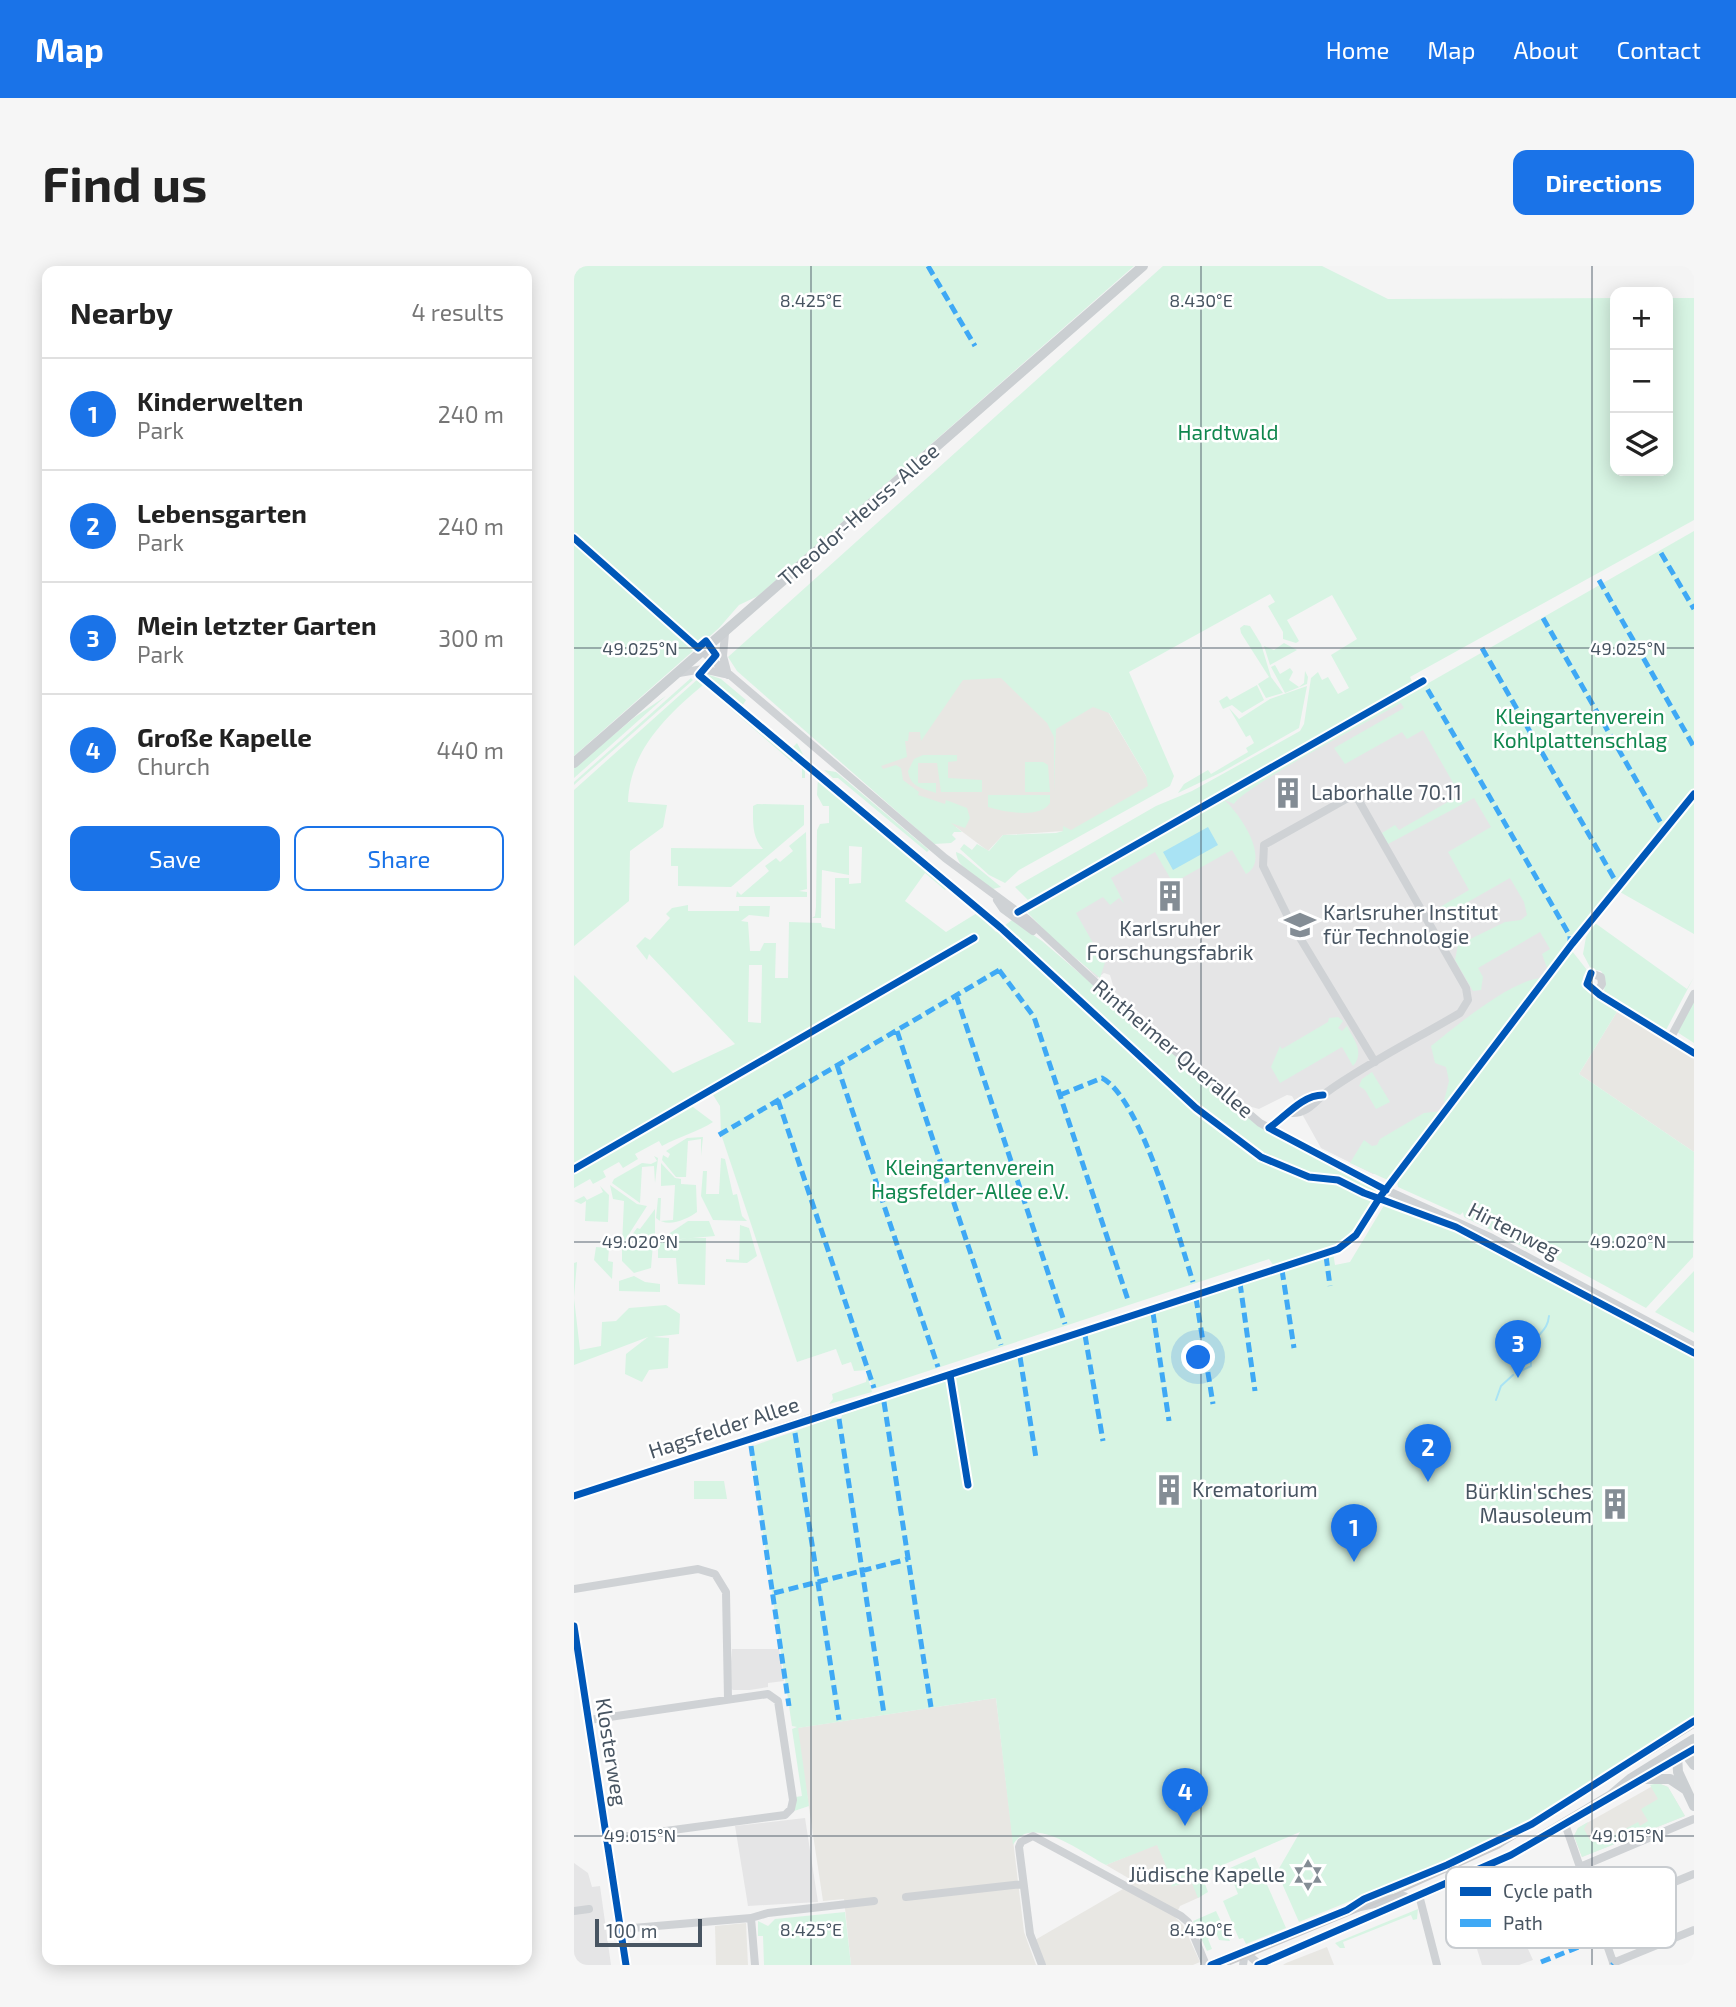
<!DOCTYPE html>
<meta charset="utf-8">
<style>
body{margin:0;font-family:"Exo 2",sans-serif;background:#f6f6f6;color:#222}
.controls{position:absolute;right:21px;top:21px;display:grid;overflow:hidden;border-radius:14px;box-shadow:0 4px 18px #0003}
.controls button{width:63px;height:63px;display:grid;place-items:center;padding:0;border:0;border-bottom:2px solid #e0e0e0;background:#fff;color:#222;font:35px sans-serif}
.scale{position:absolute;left:21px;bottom:18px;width:107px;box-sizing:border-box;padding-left:7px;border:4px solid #485562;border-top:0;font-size:19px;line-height:24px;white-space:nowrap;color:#485562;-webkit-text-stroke:5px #fff;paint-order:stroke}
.you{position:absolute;left:625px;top:1092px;width:24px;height:24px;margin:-18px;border:5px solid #fff;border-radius:50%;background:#1a73e8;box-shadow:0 0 0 10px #1a73e833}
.badge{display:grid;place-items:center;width:46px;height:46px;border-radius:50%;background:#1a73e8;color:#fff;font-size:23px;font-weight:700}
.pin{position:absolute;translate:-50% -58px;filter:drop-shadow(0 2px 4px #0008)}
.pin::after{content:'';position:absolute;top:37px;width:24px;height:21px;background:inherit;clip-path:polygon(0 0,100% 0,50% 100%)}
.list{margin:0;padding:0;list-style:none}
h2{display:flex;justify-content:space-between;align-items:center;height:91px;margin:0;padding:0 28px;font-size:30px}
h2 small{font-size:23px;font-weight:400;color:#767676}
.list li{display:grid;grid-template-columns:46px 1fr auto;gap:21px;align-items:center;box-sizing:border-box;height:112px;padding:0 28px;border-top:2px solid #e0e0e0}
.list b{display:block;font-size:26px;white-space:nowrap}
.list p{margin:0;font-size:23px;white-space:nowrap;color:#767676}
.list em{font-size:23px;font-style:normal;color:#767676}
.actions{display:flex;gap:14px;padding:21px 28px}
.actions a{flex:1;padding:16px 0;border:2px solid #1a73e8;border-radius:14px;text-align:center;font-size:24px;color:#1a73e8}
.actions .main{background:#1a73e8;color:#fff}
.icon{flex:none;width:38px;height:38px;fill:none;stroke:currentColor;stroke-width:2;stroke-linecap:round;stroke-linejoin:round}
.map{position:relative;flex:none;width:1120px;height:1699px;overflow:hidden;border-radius:14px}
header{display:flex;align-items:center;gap:42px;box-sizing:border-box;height:98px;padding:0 35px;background:#1a73e8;color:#fff}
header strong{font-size:33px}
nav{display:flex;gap:38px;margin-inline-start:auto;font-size:24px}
.intro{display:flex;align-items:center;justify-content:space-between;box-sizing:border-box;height:168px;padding:0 42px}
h1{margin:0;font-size:49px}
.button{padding:18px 32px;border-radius:14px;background:#1a73e8;color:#fff;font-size:24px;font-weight:700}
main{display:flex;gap:42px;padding:0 42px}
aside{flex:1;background:#fff;border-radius:14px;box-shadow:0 4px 18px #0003}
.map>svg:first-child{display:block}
</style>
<header>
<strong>Map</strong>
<nav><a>Home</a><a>Map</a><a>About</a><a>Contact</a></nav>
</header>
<div class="intro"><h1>Find us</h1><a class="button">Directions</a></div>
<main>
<aside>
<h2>Nearby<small>4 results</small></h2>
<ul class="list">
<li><span class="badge">1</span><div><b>Kinderwelten</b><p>Park</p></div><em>240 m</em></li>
<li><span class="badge">2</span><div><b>Lebensgarten</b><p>Park</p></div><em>240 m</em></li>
<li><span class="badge">3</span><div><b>Mein letzter Garten</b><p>Park</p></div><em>300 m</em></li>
<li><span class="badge">4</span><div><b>Große Kapelle</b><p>Church</p></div><em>440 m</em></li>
</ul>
<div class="actions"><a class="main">Save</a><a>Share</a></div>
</aside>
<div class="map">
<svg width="1120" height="1699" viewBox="0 0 1120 1699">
<rect width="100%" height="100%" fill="#f4f4f4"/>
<path fill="#e8e7e3" d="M386,398L527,434L579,522L489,573V565L429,569L414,585L382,561L375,568L298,502Z
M1044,744L1120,791V886L1005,808Z
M422,1432L450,1666L462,1699H277L270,1633L249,1635L223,1462Z
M1084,1517L1094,1521L1111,1550L1008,1591L1000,1570L1004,1562Z
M583,1578L601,1620L626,1609L621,1618L626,1631L606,1640L601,1651L609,1659L626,1696L619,1699H472L461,1674L561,1616L532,1599Z
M172,1657L174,1699H142L141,1660Z
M753,1681L760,1699H709L712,1697Z"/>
<path fill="#e5e5e6" d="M848,418L994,674L993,680L824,903L799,908L747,882L718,830L713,829L685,843L674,840L541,726L536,709L530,707L523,712L456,644Z
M158,1383H205L210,1415L194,1417V1421L176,1424H159L155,1421Z
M231,1552L244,1636L174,1640L161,1560Z
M0,1597L14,1607L18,1621L26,1620L37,1699H0Z
M965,1628L977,1657L950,1667L949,1672L959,1694L945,1699H908L903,1683L911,1681L899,1655Z"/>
<path fill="#d7f4e3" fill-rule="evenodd" d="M0,0H560L184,330L165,339L145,362L0,490Z
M589,0H748L814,33L1041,32V205H1094V32H1120V254L836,411L839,417L456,636L441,621L582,540L618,525L726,465L730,458L737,412L744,406L748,414L754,411L764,428L775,422L757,389L783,373L758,329L713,354L725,375L722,377L709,373V366L694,340L701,336L696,328L555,406L600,510L596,520L445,604L431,617L415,609L386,583L390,578L398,584L403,578L415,585L429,569L482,567L489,565V560L497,564L574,520L572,510L535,447L519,441L482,463L480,526V471L473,457L427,412L389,414L347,475L346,466H335L334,475H331L333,491L307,500L309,503L322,499L327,502L329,514L345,526L344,529L371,538L372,534L393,542L396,552L391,562L377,557L388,566H380L378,569L382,573L377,577L360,578L163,405L154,391Z
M1120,265V522L1091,558L1087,560L1046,615L1041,616V620L1000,672L997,669L994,671L993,680L816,915L776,897L790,874L798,880L803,879L806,873L850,847L868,845L873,839L870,835L875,815L872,801L861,797L857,780C881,761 939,712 969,712L974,705L968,688L976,683L966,666L904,702L909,711L907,724L899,725L881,694L884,679L931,656L947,654L953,649L950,636L936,612L871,649L866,641L895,624L874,586L917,561L900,532L814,578L808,567L821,559L825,564L886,529L849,464L833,473L828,466L771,498L760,482L830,442L827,437C801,452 669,521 660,538L649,533C664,545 698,593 672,608L658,584L599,617L581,586L537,612L550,637L545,632L536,639L529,631L502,647L523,684L533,690L526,712L482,676L452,645L836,421L847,417L851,419Z
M670,359L676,360L687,378L697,411L709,427L692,432L684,418L695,411L667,367L666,362Z
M710,377L723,384L696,399L690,380L700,384Z
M701,399L706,408L716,402L719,406L715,414L725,421L730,417L731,405L734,411L733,418L711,427L697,401Z
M130,407L147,413L172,434L168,440L218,482L223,477L233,496L132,411Z
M117,412L119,414L0,519V516Z
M125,412L231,500V512H228V500L221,494L218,496L129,419C91,451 56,485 54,536L93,539L89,561L56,585L55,635L0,680V524Z
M683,419L690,434L668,447L658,439L649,443L645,435L653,430L656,434Z
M733,420L725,462L648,506L604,527L610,518L634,504L637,508L674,486L672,482L680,477L676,469L672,471L655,442L665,453L696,433Z
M92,430L0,512V502L61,451Z
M349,489H383V495L374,496V512L408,514V526H367L363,497H344V517H362V527C348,522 336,521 334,505L340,493Z
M451,496H469L474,499L476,526H451Z
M250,504L262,506L355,584L353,586L264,512H259Z
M244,511L375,620L371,624L351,607L331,635L372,666L403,647L422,666L438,654L468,675L684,860L802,923C803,931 797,939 792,947C763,988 746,986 700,1000L695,993L299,1123L293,1104L280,1105L277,1096L268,1099L262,1083L223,1096L147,868L146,840L134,821L0,900V709L99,807L161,778L75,688L73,694L62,680L71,671L76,674L96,652L92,648L98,642L114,639V645H165V640H196L195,651L175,649L167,655L174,656L176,685H186L190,677H202L201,712H214L215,656L247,657L248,661L261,663V612H275V618L287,617L288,581L275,580V609L248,604L247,652H238L241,650L242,641L243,564L246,558L255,557V540H249L243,529ZM175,699H188L187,757L174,756Z
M414,529H476V537C466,553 430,546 414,541Z
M1120,533V668L1046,626Z
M183,538L230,539V559L157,621L104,620V600H97V582L189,583C178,571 179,557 179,540Z
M232,566L233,623L225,625L233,626V631H162L163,625L167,629L195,605L191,600L202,592L206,596L219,585L215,580Z
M382,586L387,588L427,621L419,623C407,614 383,603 382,586Z
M1021,657L1113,723L1120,711L1092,764L1030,727L1031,711L1027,705L1017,703L1009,688L1012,671Z
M998,685L1013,704L1009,711L1011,723L1044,744L1005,808L1120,886L1119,991L1072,1042L958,980L955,984L925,968L927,964L924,962L919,965L890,951L889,946L886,949L824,921L823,915L916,788Z
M1120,734V777L1103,766Z
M764,751L769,755L764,762L768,765L773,760C780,774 791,786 779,800L768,781L706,817L697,801L706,780L708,783L754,756L755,752Z
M798,806L816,836L802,843L791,824L785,820L788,813Z
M115,838L139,856C124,866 106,870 88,880L85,875L61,888L64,893L49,902L45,896L29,905L32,911L19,918L16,913L0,922V905Z
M129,871L127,890V873L114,875L112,911H102L88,894L89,889L94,892L96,888L92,885L113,872Z
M80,890L84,892L81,917L80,900L68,901L66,937L38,917L40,913L68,897L77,898L83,895Z
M147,892L151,893L159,929L163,928L168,950L173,955L139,954L127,930L129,905H133L132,928H145Z
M87,897L101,912L107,913V918L122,919L123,946C112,954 93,962 82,952L84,932H87L86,955L99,954L101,919L87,920Z
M36,919L63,938L73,940L48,979L50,935L39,933Z
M26,920L35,929L34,956L11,955L12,935L7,938L0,935L10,930L13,934L29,926Z
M812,936L904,974L1120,1089V1451L952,1557L874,1595L725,1656L703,1606L726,1566L637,1604L628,1610L634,1626L624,1632L617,1615L597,1621L599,1616L583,1579L532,1599C509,1587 456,1546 439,1579L422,1432L224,1462L235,1540L220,1545L222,1531L228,1530L218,1463L223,1461L218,1460L176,1181L261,1151L267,1153L268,1149L376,1113L393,1219L396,1218L380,1111L750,989L759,987L761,999L776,996Z
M81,943V974L50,980L63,962L66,963Z
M114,955H135L141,970L84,975Z
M166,959L175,962L183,990L173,997L152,996V993L165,994Z
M117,972H132L131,1019L104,1018L102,992H84V976Z
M79,978L77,1002L60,1007L48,995V982Z
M22,981L35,982L34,995L39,996L38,1013L20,994Z
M3,996L0,1032L6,1084L27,1080L28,1056L42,1055L55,1042L92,1039L106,1048L105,1068L79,1071L95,1072L94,1102L75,1104L68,1116L51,1108L52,1088L74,1071L0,1099V997Z
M1120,1005V1067L1081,1046Z
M60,1010L71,1016L86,1018V1026L45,1025V1015Z
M293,1109L298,1126L255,1138L259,1133L258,1128L292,1116Z
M120,1215H150L153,1233H120Z
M1074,1485L1076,1487L929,1578L811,1631L795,1633L876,1600L962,1558Z
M1084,1517L1094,1521L1111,1550L1008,1591L1000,1570L1004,1562L1014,1556L1010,1563L1016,1574L1037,1571L1064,1556L1066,1560L1074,1555L1067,1543L1084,1533L1076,1519Z
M681,1591L712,1662L672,1678L669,1672L665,1673L649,1635L664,1628L660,1618L656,1619L654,1614L660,1611L656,1602Z
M1002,1599L1016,1644L1009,1647L993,1603L997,1606L1002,1604Z
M844,1643L843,1653L839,1654L837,1649L769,1676L771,1682H766L761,1677Z
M642,1645L656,1675L645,1674L643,1669L634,1673L638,1683L633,1685L619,1655Z
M271,1646L277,1699H190L189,1670H184V1655L194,1660L201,1653Z"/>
<path fill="#a9e3f4" d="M634,561L644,579L599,604L589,586Z"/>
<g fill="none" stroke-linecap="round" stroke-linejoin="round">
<path stroke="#a9e3f4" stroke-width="2" d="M947,1105L957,1100C955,1065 973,1071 975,1050
M922,1134L927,1120L939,1109"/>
<path stroke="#cfd2d5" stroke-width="8" d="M151,367L149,390L154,409
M129,386L371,592L452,652L533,727L686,857L812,924L918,972L1120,1080
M105,407L129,403L151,408
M423,634L429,643L459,665
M1023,726L1028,718L1027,711L1017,707L1013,718L1026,729L1120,787
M1096,773L1120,728
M717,847C734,848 741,835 753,826C795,796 842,773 886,747L894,734L892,722L781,528L690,579L689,600L717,657L801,796
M695,862C711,851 728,829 749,829
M0,1230L239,1151L312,1130
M0,1323L124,1303L141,1308L152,1326L154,1433
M0,1360L52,1699
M15,1454L194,1428L204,1435L219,1534L217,1543L211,1549L32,1573
M991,1558L1040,1699
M1006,1601L1120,1553
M845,1629L863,1699
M332,1631L449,1618
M0,1645L15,1643
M1023,1648L1120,1608
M177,1652L181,1699
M47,1663L177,1652L194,1647L300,1635
M1039,1697L1120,1664
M468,1699L456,1668L445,1581L447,1576L459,1570L607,1650L614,1656L632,1699
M669,1699L671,1686L686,1699"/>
<path stroke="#cbcfd2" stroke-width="10" d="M0,497L569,0
M1109,1484L1120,1499
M1103,1489L1104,1506L1120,1540
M1073,1513H1096L1111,1523
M1044,1526L1120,1483
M637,1699L781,1641L830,1631
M684,1699L937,1589L1037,1529L1056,1513L1120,1473"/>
<path stroke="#cacbcd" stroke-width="2" d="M654,1699L791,1642L926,1581L1120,1461"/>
<path stroke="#3fa9f5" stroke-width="5" stroke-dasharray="10 5" stroke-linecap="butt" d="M354,0L401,80
M1087,287L1120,343
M1025,314L1120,481
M969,352L1088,559
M908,382L1045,621
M844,417L849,415L851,419L996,670V681
M425,704L460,751L555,1037
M382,729L491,1058
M323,765L427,1079
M263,799L364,1101
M486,829L528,812C567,832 605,972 619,1016
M204,834L300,1122
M145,869L427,703
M752,990L756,1020
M708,1004L720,1082
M666,1017L681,1125
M622,1032L639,1138
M579,1047L595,1155
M511,1069L529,1175
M446,1091L462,1192
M310,1136L357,1441
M265,1153L310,1448
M221,1167L265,1454
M177,1180L215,1440
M244,1316L334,1293
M200,1327L244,1316
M967,1696L1030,1671
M1038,1699L1039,1698"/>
<defs>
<path id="cycleway" d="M0,272L124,382L132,375L142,389L125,409L427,662L622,842L687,891L735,911L764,914L790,927L882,961L1120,1087
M444,646L849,415
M1017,707L1013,718L1026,729L1120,787
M749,829C728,829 711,851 695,862L812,924
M0,903L400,672
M376,1109L394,1219
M0,1230L764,983L782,969L806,931L998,678L1120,528
M0,1360L52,1699
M637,1699L773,1644L790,1633L873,1599L958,1558L1120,1455
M684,1699L937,1589L1120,1483"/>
</defs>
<use href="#cycleway" stroke="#fff" stroke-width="11"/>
<use href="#cycleway" stroke="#0057b8" stroke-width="7"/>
</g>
<path fill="none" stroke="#485562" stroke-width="2" stroke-opacity="0.45" d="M237,0V1699M627,0V1699M1018,0V1699M0,382H1120M0,976H1120M0,1570H1120"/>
<defs>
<symbol id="building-bare" viewBox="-9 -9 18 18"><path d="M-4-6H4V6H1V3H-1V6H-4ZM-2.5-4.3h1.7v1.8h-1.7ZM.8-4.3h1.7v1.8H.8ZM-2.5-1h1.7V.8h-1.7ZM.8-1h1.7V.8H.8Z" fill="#848d95" stroke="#fff" stroke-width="2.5" paint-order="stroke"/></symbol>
<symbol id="university-bare" viewBox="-9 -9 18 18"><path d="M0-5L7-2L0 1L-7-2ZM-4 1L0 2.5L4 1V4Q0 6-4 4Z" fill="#848d95" stroke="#fff" stroke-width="2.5" paint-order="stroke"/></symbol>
<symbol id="synagogue-bare" viewBox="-9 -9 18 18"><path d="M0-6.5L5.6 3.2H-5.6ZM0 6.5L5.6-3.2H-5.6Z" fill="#848d95" stroke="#fff" stroke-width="2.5" paint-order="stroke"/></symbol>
</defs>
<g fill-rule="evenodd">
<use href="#building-bare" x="692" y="505" width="44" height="44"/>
<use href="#building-bare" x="574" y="608" width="44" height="44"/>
<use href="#university-bare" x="704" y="637" width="44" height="44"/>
<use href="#building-bare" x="573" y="1202" width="44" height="44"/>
<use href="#building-bare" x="1019" y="1216" width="44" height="44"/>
<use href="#synagogue-bare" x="712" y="1587" width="44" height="44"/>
</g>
<g text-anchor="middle" stroke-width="5" stroke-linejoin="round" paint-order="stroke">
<g font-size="21" fill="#10874e" stroke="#fff">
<text x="654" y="174">Hardtwald</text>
<text x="1006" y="458">Kleingartenverein<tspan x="1006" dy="24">Kohlplattenschlag</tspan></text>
<text x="396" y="909">Kleingartenverein<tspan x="396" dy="24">Hagsfelder-Allee e.V.</tspan></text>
</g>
<g font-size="21" fill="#485562" stroke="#fff">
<text transform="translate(285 249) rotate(-41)" y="7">Theodor-Heuss-Allee</text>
<text transform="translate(599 783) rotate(40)" y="7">Rintheimer Querallee</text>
<text transform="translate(940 965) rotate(27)" y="7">Hirtenweg</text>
<text transform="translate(150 1162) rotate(-18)" y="7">Hagsfelder Allee</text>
<text transform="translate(37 1486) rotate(81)" y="7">Klosterweg</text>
</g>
<g font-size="21" fill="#485562" stroke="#fff" text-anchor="start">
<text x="737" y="534">Laborhalle 70.11</text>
<text x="749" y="654">Karlsruher Institut<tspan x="749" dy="24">für Technologie</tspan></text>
<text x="596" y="670" text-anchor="middle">Karlsruher<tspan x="596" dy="24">Forschungsfabrik</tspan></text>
<text x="618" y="1231">Krematorium</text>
<text x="1018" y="1233" text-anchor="end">Bürklin'sches<tspan x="1018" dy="24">Mausoleum</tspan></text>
<text x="711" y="1616" text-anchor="end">Jüdische Kapelle</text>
</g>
</g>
<rect x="872" y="1601" width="230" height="81" rx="10" fill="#fff" stroke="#c8ccd0" stroke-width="2"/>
<rect x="886" y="1621" width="31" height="9" fill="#0057b8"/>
<rect x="886" y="1653" width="31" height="8" fill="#3fa9f5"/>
<g font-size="19" fill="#485562">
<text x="929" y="1632">Cycle path</text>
<text x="929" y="1664">Path</text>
</g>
<g font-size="18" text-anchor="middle" fill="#485562" stroke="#fff" stroke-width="5" stroke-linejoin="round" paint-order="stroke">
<text x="237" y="41">8.425°E</text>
<text x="627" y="41">8.430°E</text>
<text x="66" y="389">49.025°N</text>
<text x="1054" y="389">49.025°N</text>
<text x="66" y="982">49.020°N</text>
<text x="1054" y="982">49.020°N</text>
<text x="66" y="1576">49.015°N</text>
<text x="1054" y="1576">49.015°N</text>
<text x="237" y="1670">8.425°E</text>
<text x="627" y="1670">8.430°E</text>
</g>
</svg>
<div class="controls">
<button>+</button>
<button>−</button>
<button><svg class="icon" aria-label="layers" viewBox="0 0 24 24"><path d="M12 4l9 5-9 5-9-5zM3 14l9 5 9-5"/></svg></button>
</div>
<div class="scale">100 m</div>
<div class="you"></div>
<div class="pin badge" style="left:780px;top:1296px">1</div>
<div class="pin badge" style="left:854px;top:1216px">2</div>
<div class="pin badge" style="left:944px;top:1112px">3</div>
<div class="pin badge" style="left:611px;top:1560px">4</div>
</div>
</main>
